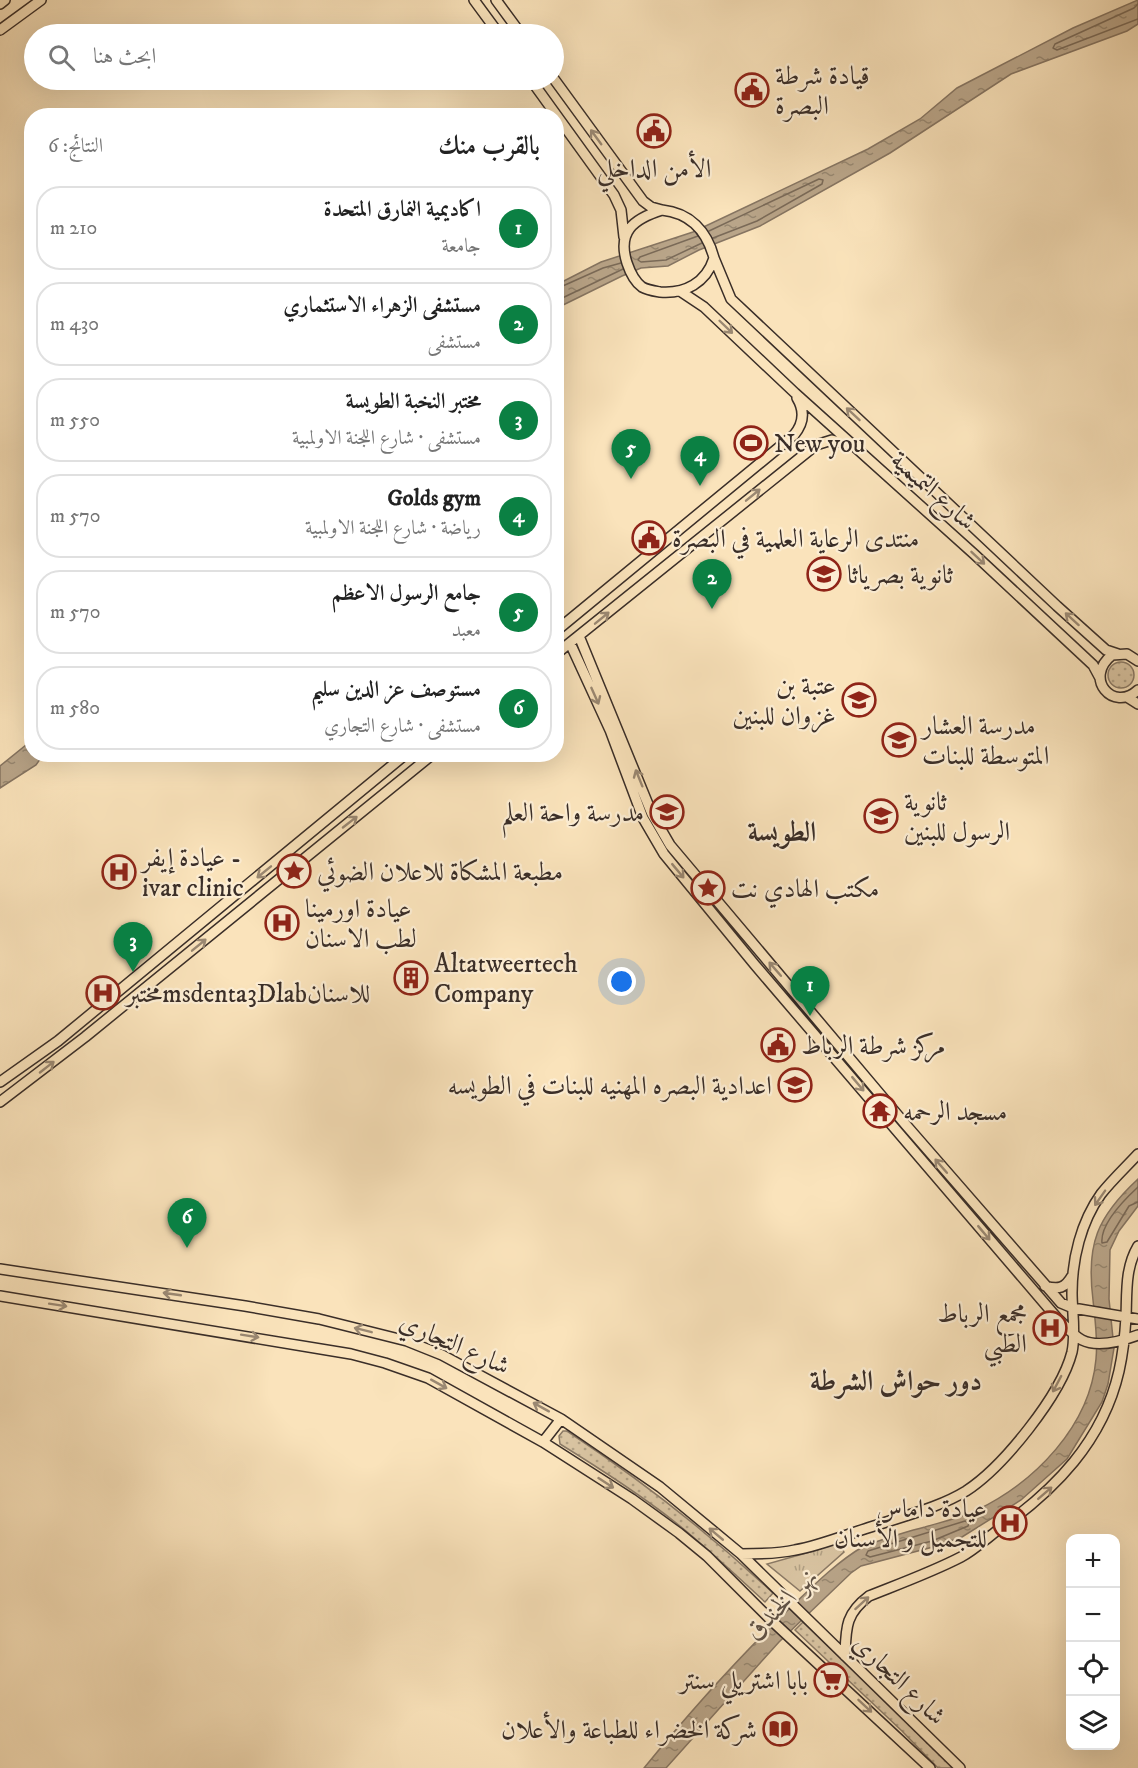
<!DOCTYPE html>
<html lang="ar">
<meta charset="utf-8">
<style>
body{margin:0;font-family:"IM FELL DW Pica",Amiri,serif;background:#f2f2f2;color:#222;direction:rtl}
.controls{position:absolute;right:18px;bottom:18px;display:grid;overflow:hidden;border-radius:12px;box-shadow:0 6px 24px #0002}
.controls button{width:54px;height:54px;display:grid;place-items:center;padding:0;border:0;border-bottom:2px solid #e0e0e0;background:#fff;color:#222;font:30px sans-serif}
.you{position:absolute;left:622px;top:982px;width:21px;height:21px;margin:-15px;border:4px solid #fff;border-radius:50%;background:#1a73e8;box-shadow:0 0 0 9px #1a73e833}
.badge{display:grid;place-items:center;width:39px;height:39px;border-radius:50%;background:#0b8043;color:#fff;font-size:20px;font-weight:700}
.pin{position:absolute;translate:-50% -50px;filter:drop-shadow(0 2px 3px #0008)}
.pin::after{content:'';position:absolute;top:32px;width:21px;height:18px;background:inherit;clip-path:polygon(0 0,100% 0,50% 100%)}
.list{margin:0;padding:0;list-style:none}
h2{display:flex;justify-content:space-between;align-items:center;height:78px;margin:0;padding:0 24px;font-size:26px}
h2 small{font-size:20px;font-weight:400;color:#767676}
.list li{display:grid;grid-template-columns:39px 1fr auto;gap:18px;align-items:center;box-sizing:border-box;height:84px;margin:0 12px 12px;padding:0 12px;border:2px solid #e0e0e0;border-radius:24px}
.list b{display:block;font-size:22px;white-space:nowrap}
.list p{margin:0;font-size:20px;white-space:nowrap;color:#767676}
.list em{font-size:20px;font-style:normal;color:#767676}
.icon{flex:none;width:33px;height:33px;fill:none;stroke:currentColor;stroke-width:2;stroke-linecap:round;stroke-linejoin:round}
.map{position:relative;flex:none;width:1138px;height:1768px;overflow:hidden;direction:ltr}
.search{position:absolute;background:#fff;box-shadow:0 6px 24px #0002;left:24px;top:24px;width:540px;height:66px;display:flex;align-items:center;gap:15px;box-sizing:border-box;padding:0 21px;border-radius:33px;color:#767676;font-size:22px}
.panel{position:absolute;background:#fff;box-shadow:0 6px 24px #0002;left:24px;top:108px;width:540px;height:654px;border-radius:24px;direction:rtl}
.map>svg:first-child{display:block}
</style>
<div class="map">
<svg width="1138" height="1768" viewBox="0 0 1138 1768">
<defs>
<pattern id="grass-dots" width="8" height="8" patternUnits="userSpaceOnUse" patternTransform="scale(1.5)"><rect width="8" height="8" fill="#d9c4a2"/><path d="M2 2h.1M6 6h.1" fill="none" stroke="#b1a084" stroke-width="1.8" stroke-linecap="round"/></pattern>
<pattern id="park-tufts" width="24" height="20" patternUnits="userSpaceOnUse" patternTransform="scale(1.5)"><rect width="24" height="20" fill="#d9c4a2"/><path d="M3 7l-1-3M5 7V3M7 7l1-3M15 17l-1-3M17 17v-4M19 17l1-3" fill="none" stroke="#b1a084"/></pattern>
<pattern id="water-ripples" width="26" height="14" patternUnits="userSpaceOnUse" patternTransform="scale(1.5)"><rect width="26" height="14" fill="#b9a589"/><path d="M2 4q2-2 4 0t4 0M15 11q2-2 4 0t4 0" fill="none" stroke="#978770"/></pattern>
</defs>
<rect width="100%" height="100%" fill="#fae3bb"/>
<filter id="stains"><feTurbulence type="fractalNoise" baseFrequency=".00333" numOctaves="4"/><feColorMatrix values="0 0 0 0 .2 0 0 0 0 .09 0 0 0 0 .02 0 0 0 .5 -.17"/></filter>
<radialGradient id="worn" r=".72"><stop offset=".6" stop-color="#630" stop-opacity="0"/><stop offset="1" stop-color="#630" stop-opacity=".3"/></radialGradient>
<path fill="url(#grass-dots)" stroke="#8a7965" stroke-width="1.5" d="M1108 675a13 13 0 1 1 26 0a13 13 0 1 1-26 0Z
M563,1431H567C641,1480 709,1533 773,1593L765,1602C735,1574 706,1547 675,1522C638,1493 599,1468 560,1444L559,1436Z
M803,1622L956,1768H938L902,1731L795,1630Z"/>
<path fill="url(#park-tufts)" stroke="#8a7965" stroke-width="1.5" d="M839,1542L844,1552L800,1591L767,1564L817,1550Z"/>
<path fill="url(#water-ripples)" stroke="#867562" stroke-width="1.5" d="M1138,0V24L1127,31L1011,74L890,153L760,226L699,250L668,266L641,268L622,276L557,308L556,285L601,262L693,232L868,149L920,119L957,88L1073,28Z
M31,741L32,754L43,755L36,765L0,788V766Z
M1138,1179V1206L1119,1231L1110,1250L1109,1299L1114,1348L1108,1384L1102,1402L1067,1459L1021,1500L962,1537L933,1547L861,1566L851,1573L779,1642L666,1768H644C689,1713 736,1660 787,1611C811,1588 835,1563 864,1546C884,1539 904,1532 925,1527C942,1522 960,1518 977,1510C1035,1482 1090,1426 1096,1359C1098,1339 1095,1320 1093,1300C1086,1244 1097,1217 1138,1179Z"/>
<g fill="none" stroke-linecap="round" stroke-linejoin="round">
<path stroke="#7a6a58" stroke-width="1.5" d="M1138,4L1134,8L1055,44L1053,48L1057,50L1138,19
M709,231L819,179L823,180L822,184L757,221L713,238
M698,236L640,257L638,260L641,262L666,260L702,243
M556,289L603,268L621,263
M556,301L623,269
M1138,1187C1125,1199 1100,1224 1102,1243L1107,1242L1129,1206L1138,1202
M965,1521L969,1523L968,1526L932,1541L870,1557L866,1555L868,1551Z"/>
<defs>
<path id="major" d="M474,0L499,34
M496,0L521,34
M0,4L5,0
M0,30L41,0
M554,79L643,201L651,207L662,210
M531,80L614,195L621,210L624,237
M662,210C690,213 707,231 714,258C706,283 685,294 660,292C654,291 647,290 642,287C634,281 630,272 627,263C617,232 633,219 662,210Z
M714,258L731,299L1057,606L1106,650L1118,654
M680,291L704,307L795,393L974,554L1093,665L1100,678
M556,631L794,435C804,423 805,411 797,398
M579,636L652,814L670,845L906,1125L1061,1303L1073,1308L1138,1319
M570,643L610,730L643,818L664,854L755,965L1057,1318C1065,1325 1072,1335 1082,1340C1098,1348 1122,1341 1138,1335
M556,654L816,445L832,440L847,444
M1138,661L1127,654L1112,655C1083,678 1113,713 1138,690
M1127,697L1138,704
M0,1082L58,1041L406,754
M0,1102L85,1037L433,754
M0,1269L245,1306L319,1319L407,1341L442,1355L561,1419L660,1487L741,1554L960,1768
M1045,1286C1059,1290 1065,1288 1072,1276
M0,1296L351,1354L385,1363L428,1378L543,1442L632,1499L679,1533L707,1556L772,1621L930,1768
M543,1442L561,1419
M741,1554C759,1554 777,1554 795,1550C823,1545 850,1533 877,1525C907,1515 940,1507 966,1491C1003,1467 1061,1395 1072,1352C1076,1333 1072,1311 1072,1293C1072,1259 1081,1222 1101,1194C1112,1180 1126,1167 1138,1154
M845,1656C846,1628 845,1614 869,1596C899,1584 932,1572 961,1557C974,1550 986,1539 998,1530C1055,1490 1103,1441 1119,1371C1123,1353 1125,1335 1126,1317C1127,1292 1125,1268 1138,1246"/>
</defs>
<use href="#major" stroke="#3a2e28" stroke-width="12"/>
<use href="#major" stroke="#fae3bb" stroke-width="9"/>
</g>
<defs><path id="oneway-shaft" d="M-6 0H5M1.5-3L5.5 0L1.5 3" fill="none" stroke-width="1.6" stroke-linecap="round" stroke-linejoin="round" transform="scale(1.5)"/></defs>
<g stroke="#9a8872">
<use href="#oneway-shaft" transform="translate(596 137) rotate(-126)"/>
<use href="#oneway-shaft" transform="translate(726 327) rotate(44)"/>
<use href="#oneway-shaft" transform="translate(853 414) rotate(-137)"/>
<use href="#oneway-shaft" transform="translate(753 495) rotate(-39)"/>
<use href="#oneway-shaft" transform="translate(978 558) rotate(43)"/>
<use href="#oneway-shaft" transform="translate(602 618) rotate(-39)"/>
<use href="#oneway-shaft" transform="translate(1072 619) rotate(-138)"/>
<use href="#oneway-shaft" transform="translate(595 696) rotate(66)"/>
<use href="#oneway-shaft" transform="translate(639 778) rotate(-112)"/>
<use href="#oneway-shaft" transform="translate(350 822) rotate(-38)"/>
<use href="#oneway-shaft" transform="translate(678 871) rotate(50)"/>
<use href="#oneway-shaft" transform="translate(264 872) rotate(141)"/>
<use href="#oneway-shaft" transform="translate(199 945) rotate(-39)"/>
<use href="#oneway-shaft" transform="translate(775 969) rotate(-131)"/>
<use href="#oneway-shaft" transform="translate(47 1067) rotate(-38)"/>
<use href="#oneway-shaft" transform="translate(858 1084) rotate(50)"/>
<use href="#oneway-shaft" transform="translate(941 1166) rotate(-131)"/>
<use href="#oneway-shaft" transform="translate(1100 1198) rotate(125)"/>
<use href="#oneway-shaft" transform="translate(984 1233) rotate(50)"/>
<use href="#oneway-shaft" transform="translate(172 1294) rotate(-172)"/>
<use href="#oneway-shaft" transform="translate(58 1305) rotate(9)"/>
<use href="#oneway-shaft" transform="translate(363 1330) rotate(-166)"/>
<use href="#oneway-shaft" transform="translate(250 1336) rotate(9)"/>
<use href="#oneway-shaft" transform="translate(439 1384) rotate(29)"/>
<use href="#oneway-shaft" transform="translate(1057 1384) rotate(118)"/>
<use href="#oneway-shaft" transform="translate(541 1407) rotate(-151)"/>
<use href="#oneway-shaft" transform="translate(606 1483) rotate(33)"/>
<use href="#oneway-shaft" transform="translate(1045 1493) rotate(-41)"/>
<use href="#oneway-shaft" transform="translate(716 1534) rotate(-140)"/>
<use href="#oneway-shaft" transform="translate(862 1603) rotate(-42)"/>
<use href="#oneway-shaft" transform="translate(865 1706) rotate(43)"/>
</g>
<defs>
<symbol id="civic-ring" viewBox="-11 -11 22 22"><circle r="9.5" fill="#fcedd3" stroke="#8f2418" stroke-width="1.5"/><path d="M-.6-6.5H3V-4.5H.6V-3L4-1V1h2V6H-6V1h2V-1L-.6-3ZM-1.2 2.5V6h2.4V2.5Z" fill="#8f2418"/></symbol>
<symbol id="stadium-ring" viewBox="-11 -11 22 22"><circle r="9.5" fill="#fcedd3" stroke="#8f2418" stroke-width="1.5"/><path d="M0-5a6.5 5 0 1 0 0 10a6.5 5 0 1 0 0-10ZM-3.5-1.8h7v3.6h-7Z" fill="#8f2418"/></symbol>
<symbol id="school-ring" viewBox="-11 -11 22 22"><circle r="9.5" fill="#fcedd3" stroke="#8f2418" stroke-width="1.5"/><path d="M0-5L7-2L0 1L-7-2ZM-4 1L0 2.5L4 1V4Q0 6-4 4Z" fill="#8f2418"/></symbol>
<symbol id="sight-ring" viewBox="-11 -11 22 22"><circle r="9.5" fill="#fcedd3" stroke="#8f2418" stroke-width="1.5"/><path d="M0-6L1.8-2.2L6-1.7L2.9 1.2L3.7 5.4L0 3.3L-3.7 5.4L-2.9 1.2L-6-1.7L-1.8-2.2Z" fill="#8f2418"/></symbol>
<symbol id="hospital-ring" viewBox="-11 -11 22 22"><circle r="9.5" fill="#fcedd3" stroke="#8f2418" stroke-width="1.5"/><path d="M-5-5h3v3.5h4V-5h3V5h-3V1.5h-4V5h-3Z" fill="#8f2418"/></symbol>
<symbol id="building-ring" viewBox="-11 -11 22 22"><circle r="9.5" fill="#fcedd3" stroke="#8f2418" stroke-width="1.5"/><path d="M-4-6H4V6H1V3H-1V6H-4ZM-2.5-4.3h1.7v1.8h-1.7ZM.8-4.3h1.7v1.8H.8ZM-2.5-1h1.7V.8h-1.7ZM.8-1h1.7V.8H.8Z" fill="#8f2418"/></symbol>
<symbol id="temple-ring" viewBox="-11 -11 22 22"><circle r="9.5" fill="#fcedd3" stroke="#8f2418" stroke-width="1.5"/><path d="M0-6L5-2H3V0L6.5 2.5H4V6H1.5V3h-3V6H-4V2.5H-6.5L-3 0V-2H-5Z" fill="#8f2418"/></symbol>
<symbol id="supermarket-ring" viewBox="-11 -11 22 22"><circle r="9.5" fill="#fcedd3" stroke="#8f2418" stroke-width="1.5"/><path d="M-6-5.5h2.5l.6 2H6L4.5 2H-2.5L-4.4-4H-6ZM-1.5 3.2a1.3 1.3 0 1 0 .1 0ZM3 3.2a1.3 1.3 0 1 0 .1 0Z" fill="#8f2418"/></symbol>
<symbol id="library-ring" viewBox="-11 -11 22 22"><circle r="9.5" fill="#fcedd3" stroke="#8f2418" stroke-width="1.5"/><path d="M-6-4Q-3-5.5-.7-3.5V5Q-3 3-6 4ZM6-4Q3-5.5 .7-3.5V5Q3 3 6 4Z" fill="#8f2418"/></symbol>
</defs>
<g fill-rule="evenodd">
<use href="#civic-ring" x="733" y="71" width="38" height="38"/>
<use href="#civic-ring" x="635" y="112" width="38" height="38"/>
<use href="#stadium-ring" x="732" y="424" width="38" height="38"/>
<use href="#civic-ring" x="630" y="519" width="38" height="38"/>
<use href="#school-ring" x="805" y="555" width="38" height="38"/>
<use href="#school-ring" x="840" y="681" width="38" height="38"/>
<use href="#school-ring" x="880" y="721" width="38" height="38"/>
<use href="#school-ring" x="648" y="793" width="38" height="38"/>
<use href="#school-ring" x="862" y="797" width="38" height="38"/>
<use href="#sight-ring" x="275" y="852" width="38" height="38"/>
<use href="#hospital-ring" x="100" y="853" width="38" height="38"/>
<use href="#sight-ring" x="689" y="869" width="38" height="38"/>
<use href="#hospital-ring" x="263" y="904" width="38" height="38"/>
<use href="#building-ring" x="392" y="959" width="38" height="38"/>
<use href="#hospital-ring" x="84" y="974" width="38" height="38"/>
<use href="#civic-ring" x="759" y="1026" width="38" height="38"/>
<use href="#school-ring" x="776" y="1066" width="38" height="38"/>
<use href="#temple-ring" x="861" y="1092" width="38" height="38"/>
<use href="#hospital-ring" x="1031" y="1309" width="38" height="38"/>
<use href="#hospital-ring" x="991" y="1504" width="38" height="38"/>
<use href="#supermarket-ring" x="812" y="1661" width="38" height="38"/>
<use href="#library-ring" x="761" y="1710" width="38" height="38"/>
</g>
<g text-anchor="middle" stroke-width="4.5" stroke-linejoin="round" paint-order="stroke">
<g font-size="26" fill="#3a2e28" stroke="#fcedd3" text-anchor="start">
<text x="775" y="84">قيادة شرطة<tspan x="775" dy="30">البصرة</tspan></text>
<text x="654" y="177" text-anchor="middle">الأمن الداخلي</text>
<text x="774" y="452">New you</text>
<text x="672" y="547">منتدى الرعاية العلمية في البصرة</text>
<text x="847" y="583">ثانوية بصرياثا</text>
<text x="836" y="694" text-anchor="end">عتبة بن<tspan x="836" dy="30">غزوان للبنين</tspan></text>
<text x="922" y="734">مدرسة العشار<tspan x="922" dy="30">المتوسطة للبنات</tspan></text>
<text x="904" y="810">ثانوية<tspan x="904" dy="30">الرسول للبنين</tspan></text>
<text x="644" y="821" text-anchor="end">مدرسة واحة العلم</text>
<text x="142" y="866">عيادة إيفر -<tspan x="142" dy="30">ivar clinic</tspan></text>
<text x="317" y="880">مطبعة المشكاة للاعلان الضوئي</text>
<text x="731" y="897">مكتب الهادي نت</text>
<text x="305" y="917">عيادة اورمينا<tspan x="305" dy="30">لطب الاسنان</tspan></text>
<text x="434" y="972">Altatweertech<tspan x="434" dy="30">Company</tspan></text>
<text x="126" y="1002">مختبرmsdenta3Dlabللاسنان</text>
<text x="801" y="1054">مركز شرطة الرباط</text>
<text x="772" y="1094" text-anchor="end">اعدادية البصره المهنيه للبنات في الطويسه</text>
<text x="903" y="1120">مسجد الرحمه</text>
<text x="1027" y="1322" text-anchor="end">مجمع الرباط<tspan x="1027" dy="30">الطبي</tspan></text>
<text x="987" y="1517" text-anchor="end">عيادة داماس<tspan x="987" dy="30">للتجميل و الأسنان</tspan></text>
<text x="808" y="1689" text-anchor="end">بابا اشتريلي سنتر</text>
<text x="757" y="1738" text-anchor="end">شركة الخضراء للطباعة والأعلان</text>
</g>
<g font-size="26" fill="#3a2e28" stroke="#fcedd3">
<text transform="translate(934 490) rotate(42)" y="9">شارع التميمية</text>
<text transform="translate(455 1343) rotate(24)" y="9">شارع التجاري</text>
<text transform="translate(900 1679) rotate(44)" y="9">شارع التجاري</text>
</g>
<g font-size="27" font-style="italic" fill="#605245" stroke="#fcedd3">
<text transform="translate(781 1603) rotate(-45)" y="9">نهر الخندق</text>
</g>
<g font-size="28" font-weight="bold" fill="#3a2e28" stroke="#fcedd3">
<text x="782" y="841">الطويسة</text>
<text x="896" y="1390">دور حواش الشرطة</text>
</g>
</g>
<rect width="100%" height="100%" filter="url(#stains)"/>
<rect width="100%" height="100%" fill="url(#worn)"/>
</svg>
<div class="controls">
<button>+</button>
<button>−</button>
<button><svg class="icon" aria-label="locate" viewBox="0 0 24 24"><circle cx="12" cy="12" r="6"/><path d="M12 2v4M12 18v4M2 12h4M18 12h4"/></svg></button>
<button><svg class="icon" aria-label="layers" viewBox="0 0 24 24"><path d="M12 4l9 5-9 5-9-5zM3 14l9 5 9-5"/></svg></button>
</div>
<div class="you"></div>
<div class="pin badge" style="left:810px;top:1016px">1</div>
<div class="pin badge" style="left:712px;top:609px">2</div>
<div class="pin badge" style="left:133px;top:972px">3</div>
<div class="pin badge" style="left:700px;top:486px">4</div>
<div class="pin badge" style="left:631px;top:479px">5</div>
<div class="pin badge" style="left:187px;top:1248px">6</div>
<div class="search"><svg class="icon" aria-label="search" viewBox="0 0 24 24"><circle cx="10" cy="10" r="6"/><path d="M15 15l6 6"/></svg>ابحث هنا</div>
<section class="panel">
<h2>بالقرب منك<small>النتائج: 6</small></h2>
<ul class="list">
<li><span class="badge">1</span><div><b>اكاديمية النمارق المتحدة</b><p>جامعة</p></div><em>210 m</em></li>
<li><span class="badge">2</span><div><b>مستشفى الزهراء الاستثماري</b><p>مستشفى</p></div><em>430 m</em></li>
<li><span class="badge">3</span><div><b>مختبر النخبة الطويسة</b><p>مستشفى · شارع اللجنة الاولمبية</p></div><em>550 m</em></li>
<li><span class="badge">4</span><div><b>Golds gym</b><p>رياضة · شارع اللجنة الاولمبية</p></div><em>570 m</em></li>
<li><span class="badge">5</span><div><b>جامع الرسول الاعظم</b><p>معبد</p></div><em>570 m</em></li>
<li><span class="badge">6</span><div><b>مستوصف عز الدين سليم</b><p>مستشفى · شارع التجاري</p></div><em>580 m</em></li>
</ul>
</section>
</div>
